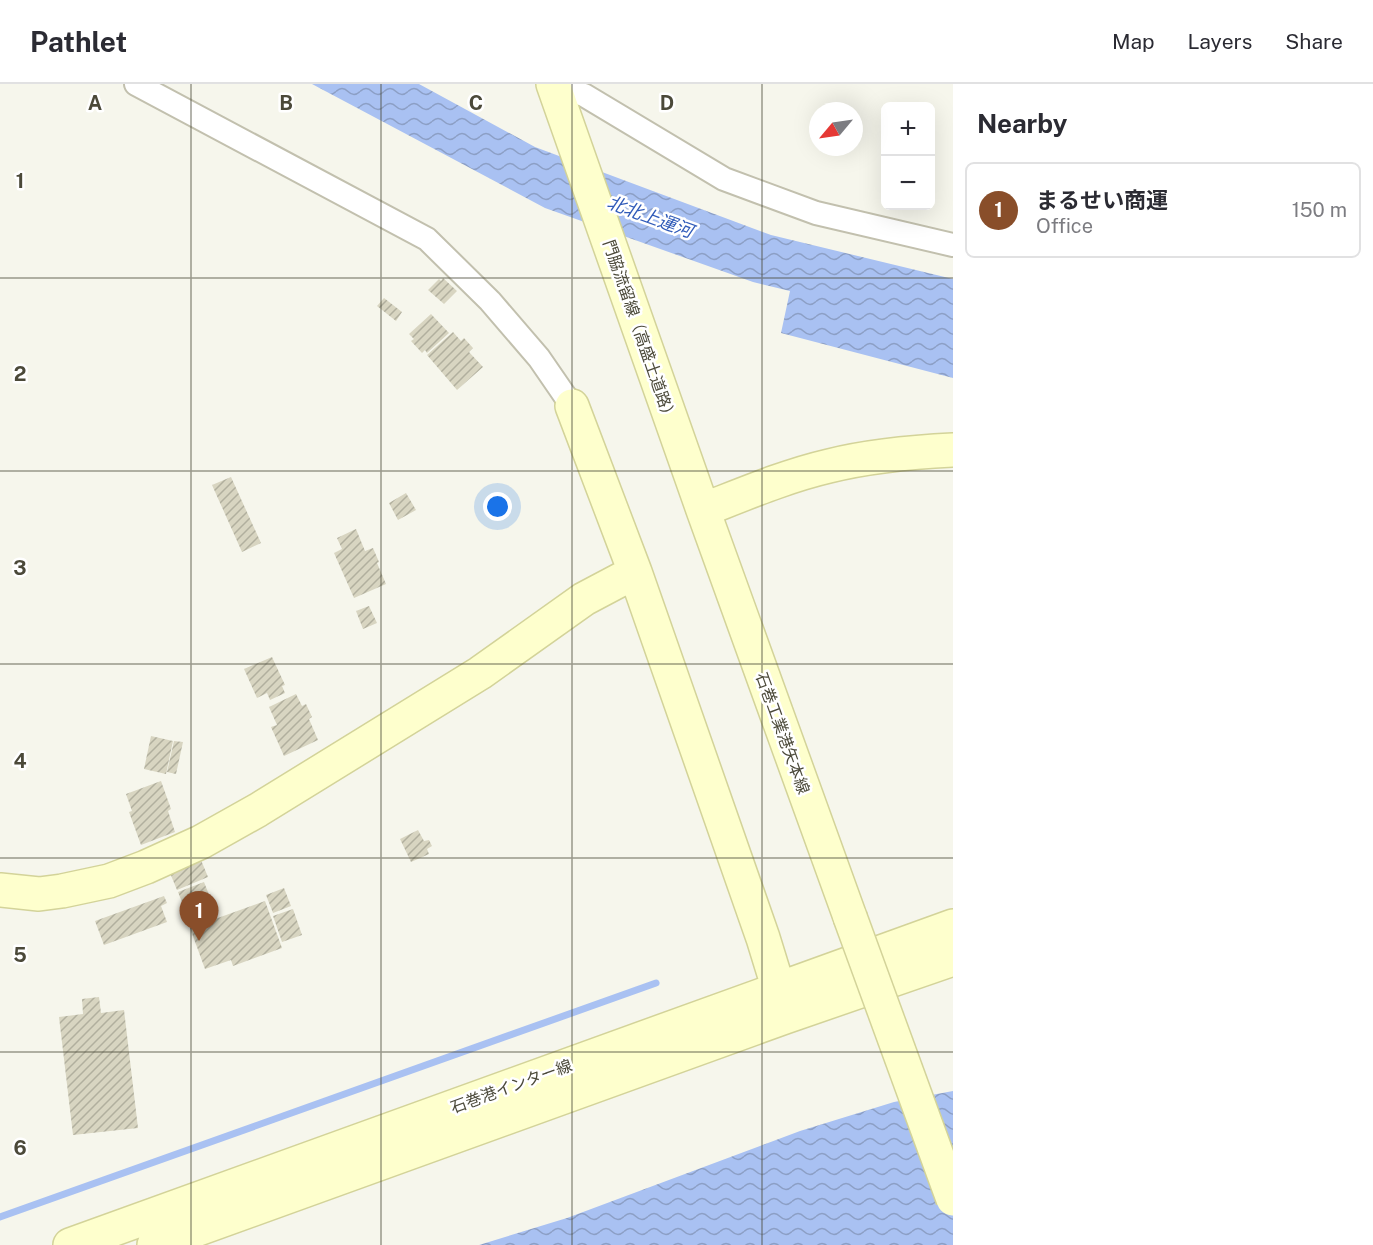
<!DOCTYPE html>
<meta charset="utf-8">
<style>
body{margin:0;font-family:"Public Sans","Noto Sans JP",sans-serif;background:#f7f7f7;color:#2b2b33}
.controls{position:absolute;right:18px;top:18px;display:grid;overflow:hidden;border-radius:9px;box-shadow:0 6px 24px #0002}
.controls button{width:54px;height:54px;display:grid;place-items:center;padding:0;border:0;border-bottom:2px solid #e1e1e2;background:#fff;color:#2b2b33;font:30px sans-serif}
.compass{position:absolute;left:809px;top:18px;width:54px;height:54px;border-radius:50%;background:#fff;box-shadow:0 6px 24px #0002;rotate:241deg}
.you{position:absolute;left:498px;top:423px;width:21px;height:21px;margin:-15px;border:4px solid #fff;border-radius:50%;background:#1a73e8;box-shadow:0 0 0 9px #1a73e833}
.badge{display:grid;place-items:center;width:39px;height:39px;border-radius:50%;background:#894e2a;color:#fff;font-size:20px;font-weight:700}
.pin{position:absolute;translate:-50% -50px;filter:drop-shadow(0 2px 3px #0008)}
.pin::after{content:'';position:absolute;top:32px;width:21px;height:18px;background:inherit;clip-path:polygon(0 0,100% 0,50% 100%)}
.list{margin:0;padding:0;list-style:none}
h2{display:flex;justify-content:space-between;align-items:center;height:78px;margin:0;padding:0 24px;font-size:26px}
h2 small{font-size:20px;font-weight:400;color:#7c7c81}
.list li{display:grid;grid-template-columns:39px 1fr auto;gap:18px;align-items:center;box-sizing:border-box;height:96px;margin:0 12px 12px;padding:0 12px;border:2px solid #e1e1e2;border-radius:9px}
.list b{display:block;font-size:22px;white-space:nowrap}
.list p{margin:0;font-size:20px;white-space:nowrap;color:#7c7c81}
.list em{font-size:20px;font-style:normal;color:#7c7c81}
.map{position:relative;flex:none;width:953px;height:1161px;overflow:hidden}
header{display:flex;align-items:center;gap:36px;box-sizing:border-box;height:84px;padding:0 30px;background:#fff;border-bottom:2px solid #e1e1e2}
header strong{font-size:28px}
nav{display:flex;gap:33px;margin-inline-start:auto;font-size:21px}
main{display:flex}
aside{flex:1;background:#fff}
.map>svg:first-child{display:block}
</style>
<header>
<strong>Pathlet</strong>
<nav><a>Map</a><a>Layers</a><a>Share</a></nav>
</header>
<main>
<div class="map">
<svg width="953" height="1161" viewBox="0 0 953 1161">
<defs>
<pattern id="water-waves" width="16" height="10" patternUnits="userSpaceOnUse" patternTransform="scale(1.5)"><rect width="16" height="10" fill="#a9c1f2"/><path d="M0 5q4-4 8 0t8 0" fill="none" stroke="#8c9fc5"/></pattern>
<pattern id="building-hatch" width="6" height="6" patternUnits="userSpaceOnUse" patternTransform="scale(1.5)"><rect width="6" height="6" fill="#d8d5c1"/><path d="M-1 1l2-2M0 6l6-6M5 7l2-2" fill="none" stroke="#b1af9e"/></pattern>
</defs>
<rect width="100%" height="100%" fill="#f6f6ec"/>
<path fill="url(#water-waves)" d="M312,0H419L535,63L771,151L953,195V294L781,249L790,207L753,198L545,124Z
M953,1007V1161H479L567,1134L800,1047L894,1018Z"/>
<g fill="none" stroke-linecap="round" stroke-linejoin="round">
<path stroke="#a9c1f2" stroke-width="7" d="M0,1133L656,899"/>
</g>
<path fill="url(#building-hatch)" d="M443,194L457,207L444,220L428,206L439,195L441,197Z
M384,214L402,228L396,237L377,222Z
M431,230L449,249L427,269L425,266L422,269L411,257L414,255L409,250Z
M453,248L461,257L464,254L473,264L469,268L483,283L457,306L427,271Z
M231,393L261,459L242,468L212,401Z
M406,409L416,426L398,436L389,419Z
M356,445L365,467L373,464L379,478L377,479L386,500L354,514L334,469L342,465L337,454Z
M369,522L377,539L363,545L356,527Z
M272,573L285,601L282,602L285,609L270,616L267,609L257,614L244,585Z
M296,610L302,622L306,620L312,633L309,635L318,656L284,672L271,643L277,641L269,623Z
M151,652L173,657L166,690L144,685Z
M174,657L183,658L176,690L167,688Z
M161,697L171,725L168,727L175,748L141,761L129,728L132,727L126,710Z
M418,746L424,757L429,756L432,762L427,765L429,770L411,778L400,755Z
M201,776L208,793L177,806L170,789Z
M204,798L215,826L189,836L178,808Z
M284,804L291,822L273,829L266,811Z
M164,812L167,819L161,822L167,838L104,861L95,837Z
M265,817L282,864L233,882L231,876L205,885L190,844Z
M293,825L302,851L282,858L273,832Z
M99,913L101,929L124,926L138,1044L73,1051L59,933L83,930L82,915Z"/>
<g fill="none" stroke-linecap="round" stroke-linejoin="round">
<defs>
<path id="street" d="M136,0L427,155L490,217L539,274L572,322
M549,0L584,11L724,95L816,129L953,161"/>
<path id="secondary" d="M553,0L703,426L850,833
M572,322L635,488L763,854L779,906
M703,426C744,410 786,392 829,382C869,372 912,368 953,366
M0,806L39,810L62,807L109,797L146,783L201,758L258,726L480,589L584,515L635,488
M70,1161L953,842
M154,1161L785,933L953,875"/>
</defs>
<use href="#street" stroke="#c2c0ae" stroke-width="26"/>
<use href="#secondary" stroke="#d3d399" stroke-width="36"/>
<use href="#street" stroke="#fff" stroke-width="22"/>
<use href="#secondary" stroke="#feffcd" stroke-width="33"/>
<defs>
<path id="secondary-bridge" d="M850,833L953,1115"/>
</defs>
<use href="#secondary-bridge" stroke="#d3d399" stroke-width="36" stroke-linecap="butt"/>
<use href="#secondary-bridge" stroke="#feffcd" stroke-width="33"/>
</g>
<path fill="none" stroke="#4b4939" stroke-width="1.5" stroke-opacity="0.55" d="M191,0V1161M381,0V1161M572,0V1161M762,0V1161M0,194H953M0,387H953M0,580H953M0,774H953M0,968H953"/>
<g text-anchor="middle" stroke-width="5" stroke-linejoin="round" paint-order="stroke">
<g font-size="16" fill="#4b4939" stroke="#fff">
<text transform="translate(640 247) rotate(71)" y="6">門脇流留線（高盛土道路）</text>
<text transform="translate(783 649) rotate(70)" y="6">石巻工業港矢本線</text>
<text transform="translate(511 1002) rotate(-20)" y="6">石巻港インター線</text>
</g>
<g font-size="18" font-style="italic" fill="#305bb9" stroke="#fff">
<text transform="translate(650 133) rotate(20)" y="6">北北上運河</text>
</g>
</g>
<g font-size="20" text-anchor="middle" font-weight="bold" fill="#4b4939" stroke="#fff" stroke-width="5" stroke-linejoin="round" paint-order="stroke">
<text x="95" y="26">A</text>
<text x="286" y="26">B</text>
<text x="476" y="26">C</text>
<text x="667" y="26">D</text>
<text x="20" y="104">1</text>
<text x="20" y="297">2</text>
<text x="20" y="491">3</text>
<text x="20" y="684">4</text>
<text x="20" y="878">5</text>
<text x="20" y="1071">6</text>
</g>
</svg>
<div class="controls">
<button>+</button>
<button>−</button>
</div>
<svg class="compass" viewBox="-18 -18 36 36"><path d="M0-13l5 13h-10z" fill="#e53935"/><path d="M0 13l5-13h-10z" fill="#7c7c81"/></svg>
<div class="you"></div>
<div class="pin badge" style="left:199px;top:857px">1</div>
</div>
<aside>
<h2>Nearby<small></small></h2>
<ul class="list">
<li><span class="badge">1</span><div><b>まるせい商運</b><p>Office</p></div><em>150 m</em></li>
</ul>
</aside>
</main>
